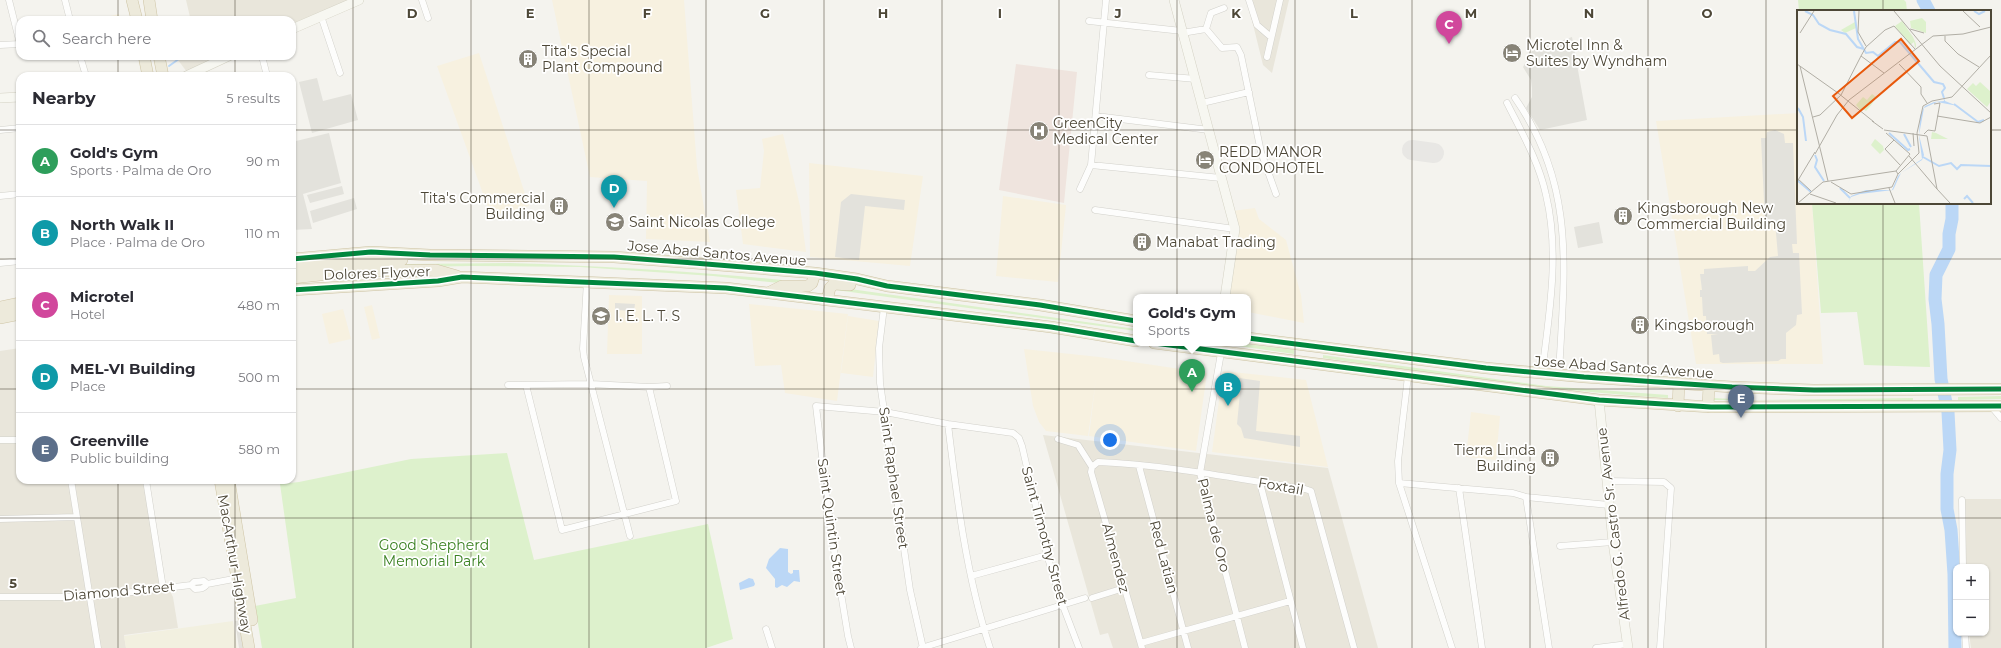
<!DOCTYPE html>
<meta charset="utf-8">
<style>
body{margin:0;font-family:Montserrat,sans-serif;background:#f2f2f3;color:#2b2b33}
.controls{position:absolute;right:12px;bottom:12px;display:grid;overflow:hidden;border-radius:8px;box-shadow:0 1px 3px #0004}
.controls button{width:36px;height:36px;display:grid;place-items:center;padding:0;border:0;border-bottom:1px solid #e1e1e2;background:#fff;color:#2b2b33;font:20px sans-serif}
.you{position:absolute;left:1110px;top:440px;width:14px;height:14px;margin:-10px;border:3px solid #fff;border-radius:50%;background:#1a73e8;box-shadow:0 0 0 6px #1a73e833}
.badge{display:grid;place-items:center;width:26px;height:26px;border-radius:50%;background:#2563eb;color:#fff;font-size:13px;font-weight:700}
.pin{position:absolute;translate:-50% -33px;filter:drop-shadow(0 1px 2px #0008)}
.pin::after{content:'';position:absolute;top:21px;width:14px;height:12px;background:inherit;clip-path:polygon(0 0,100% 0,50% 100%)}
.popup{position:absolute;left:1133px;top:294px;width:118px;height:52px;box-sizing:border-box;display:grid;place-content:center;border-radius:8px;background:#fff;filter:drop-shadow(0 1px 3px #0005);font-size:13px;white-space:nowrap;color:#7c7c81}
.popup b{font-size:15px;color:#2b2b33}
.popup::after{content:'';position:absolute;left:50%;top:100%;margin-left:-8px;border:8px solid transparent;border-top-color:#fff}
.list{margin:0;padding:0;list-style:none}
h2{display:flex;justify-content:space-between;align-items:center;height:52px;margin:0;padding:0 16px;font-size:17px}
h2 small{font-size:13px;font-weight:400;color:#7c7c81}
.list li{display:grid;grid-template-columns:26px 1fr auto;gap:12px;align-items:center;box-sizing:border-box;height:72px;padding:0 16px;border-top:1px solid #e1e1e2}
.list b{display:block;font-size:15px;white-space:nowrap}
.list p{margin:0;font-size:13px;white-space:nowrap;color:#7c7c81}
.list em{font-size:13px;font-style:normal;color:#7c7c81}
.icon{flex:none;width:22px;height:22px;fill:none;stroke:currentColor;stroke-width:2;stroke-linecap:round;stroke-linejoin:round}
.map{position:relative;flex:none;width:2001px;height:648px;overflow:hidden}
.search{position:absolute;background:#fff;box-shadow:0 1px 3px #0004;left:16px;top:16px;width:280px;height:44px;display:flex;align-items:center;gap:10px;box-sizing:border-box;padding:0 14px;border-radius:12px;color:#7c7c81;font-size:15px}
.panel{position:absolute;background:#fff;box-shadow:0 1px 3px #0004;left:16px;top:72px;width:280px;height:412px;border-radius:12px}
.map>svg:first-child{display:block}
</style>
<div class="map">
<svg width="2001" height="648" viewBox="0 0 2001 648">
<rect width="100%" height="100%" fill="#f4f3ee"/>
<path fill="#e9e6db" d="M186,0H361L292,30V20H186L190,17Z
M1247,0H1289L1272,73L1263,65Z
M175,56H234L190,76Z
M20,348V480H148L165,581L173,597L178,628L124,635L126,648H0V351Z
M1043,435L1328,468L1378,648H1113L1108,633L1100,635Z
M1959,499H2001V648H1971L1969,633H1986V567H1964Z"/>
<path fill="#f7f1e0" d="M552,0H684L697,167L710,242L646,239L647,181L590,177Z
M119,14L121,20H98L97,19Z
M479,53L529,206L491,216L437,66Z
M1798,113V203H1812L1823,364H1696L1656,121Z
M783,134L800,206L806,252L743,244L736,190L760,188L764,151L762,139Z
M809,163L923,176L910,266L810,257Z
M1003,196L1066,205L1058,282L996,276Z
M1255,208L1259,219L1286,240L1301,295L1304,323L1248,312V297H1229L1232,211Z
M609,295L642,296V354H607Z
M749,304L848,314L837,401L785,393L781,365L755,366Z
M372,305L380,338L372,340L364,307Z
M343,309L351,339L329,344L322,314Z
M848,316L879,321L873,377L841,373Z
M1024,349L1099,357L1207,373L1196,451L1089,436L1096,379L1088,436L1046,431L1039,422L1033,406Z
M1223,371L1306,380L1328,467L1212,452Z
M1471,412L1500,416L1496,460L1466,457Z"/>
<path fill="#f2f0e0" d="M233,621L237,648H126L124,636Z"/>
<path fill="#efe4de" d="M1016,64L1077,72L1064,203L999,190Z"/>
<path fill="#ddf1cc" d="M1798,0H1904L1906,2L1907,11H1799Z
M1812,203H1919L1930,367L1864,365L1857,312L1821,313Z
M510,263C608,266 705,272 802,282L779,283L713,276L580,267L471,266L358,268L410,264Z
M836,287L1136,329V331L836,290Z
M1217,343H1239L1294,350V354Z
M1323,355L1546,386L1668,395V398C1552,391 1437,374 1323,358Z
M2001,396V399L1958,400V397Z
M1712,398L1755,400L1913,398V401L1712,400Z
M507,453L534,560L708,524L733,639L706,648H262L255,606L296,598L280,484L299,482L411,459Z"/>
<path fill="#e3e2dc" d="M1572,37L1587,120L1540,130L1526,108L1532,97V88L1531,80L1523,67L1532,51Z
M317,78L323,101L351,94L358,120L312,133L299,82Z
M1775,130L1784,134L1785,143H1793L1797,244H1792L1793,253H1799L1802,314L1797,315L1796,325L1786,333V359H1781L1778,361L1723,363L1720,362L1719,354L1713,355L1711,335L1718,334H1707L1706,316H1703L1702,297H1700V290H1702L1700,274H1704V269L1748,266V271H1755L1770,257L1778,256L1775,222H1765L1761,138H1766L1767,132Z
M329,133L341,183L303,194L312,229L292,230V142Z
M342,186L344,194L310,203L307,195Z
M851,194L905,200L904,210L865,206L859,260L835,257L841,202Z
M354,198L357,209L313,223L310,211Z
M1599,222L1603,243L1578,248L1574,227Z
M615,303L635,304L634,311L615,310Z
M1225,376L1260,381L1256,431L1300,436V447L1244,438L1241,428L1237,424L1241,383L1225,381Z
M243,620L248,648H239L235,621Z"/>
<path fill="#bbd7f6" d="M780,548L788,549V572L791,574L793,573V570H799L800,582L794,581L787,587L782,585L777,588L775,587V579L766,568L769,559Z
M749,578L753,579L755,584L754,586L740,590L739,583Z"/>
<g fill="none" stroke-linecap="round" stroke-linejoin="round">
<path stroke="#bbd7f6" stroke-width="2" d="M169,66L183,56"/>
<path stroke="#bbd7f6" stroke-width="13" d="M1923,0L1929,11
M1952,203V219L1949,234V249L1936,275L1935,299L1938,324L1941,379L1948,412L1950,450L1947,474V509L1951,530L1954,574L1955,648"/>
<path stroke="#e8e7e4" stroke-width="20" d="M1412,150L1434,153"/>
<defs>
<path id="street" d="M65,0L70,20
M422,0L428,18
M1249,0L1257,25L1271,37
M321,16L340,73
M1089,21L1182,31
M1206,29L1222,48L1237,47L1241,55L1261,152L1276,194
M1182,33L1206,29L1211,13L1224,8
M0,45L20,44L9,0
M80,56L86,76
M262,56L267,76
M1267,57L1280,0
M1149,75L1196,79
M1515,98C1577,187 1564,272 1559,374
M1202,103L1249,92
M1507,103C1522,133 1539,162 1546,195C1560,253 1549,315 1542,373
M1096,116L1209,130
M0,130L20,128
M1091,165L1221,178
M1080,189L1091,165L1106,0
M0,196L20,194
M1095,210L1235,229
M0,263L20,261
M587,281L583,349L584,357L630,536
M884,307L879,348L880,383L910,590L923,648
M1221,353L1200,473L1245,648
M1408,376L1398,461L1399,483L1452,648
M508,385L591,384L649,387L667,386
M526,385L562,530L676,501L649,387
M1991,406L2001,418
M948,424C957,499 966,575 990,648
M1058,439L1078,445L1092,467
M0,440H20
M1139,466L1188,648
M1092,467L1098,462C1168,465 1237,479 1305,489L1311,491L1354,648
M1092,467L1091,472L1142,648
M71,480L98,648
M146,480L163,588
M1607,481L1664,482L1671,488L1660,648
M1260,483L1303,648
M1399,483L1513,493L1526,497L1609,505
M1459,488L1482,648
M1526,497L1549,648
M1962,500L1963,567
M0,519L77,517
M1560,546L1613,542
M971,576L1047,555
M191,585L195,589C200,589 204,589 207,584L239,578
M0,597H90L191,585L194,582L204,581L207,584
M1092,598L1124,588
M766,629L772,648
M1965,633L1966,648
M1141,643L1290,601
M851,648L848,636L831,532L816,406L885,412L948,424L1013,433L1019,438L1022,446L1047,555L1063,606L1079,648
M921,648L1085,598
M1596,648L1628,644"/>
<path id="secondary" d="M1174,0L1235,229L1225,297
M292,29L359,0
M186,76L229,56
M0,98L20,97
M1599,400L1613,542L1628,648"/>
<path id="highway" d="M132,0L137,20
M149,0L152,20
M144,56L148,76
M159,56L163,76
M292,259L371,252L430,255L614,257L694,263L815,273L857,279L887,286L1040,305L1136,321
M292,268L356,261L402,260
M292,278L357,271L436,270L457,276
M292,290L438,281L462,277L726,288L1051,327L1136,341
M768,293L782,286H808L812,283L815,273
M827,300L830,288L834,284L850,285
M0,307L20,303
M0,318L20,314
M1248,338L1486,368L1584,377L1732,387L1814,390L2001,389
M1154,343L1599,400L1711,407L2001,406
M1678,406L1679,383
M1708,407L1709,385
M220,480L249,648
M229,480L252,620"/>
</defs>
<use href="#street" stroke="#d2d1cb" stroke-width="7"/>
<use href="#secondary" stroke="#d4d2c4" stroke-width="10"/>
<use href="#highway" stroke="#cfc5a6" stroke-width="12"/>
<use href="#street" stroke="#fdfdfc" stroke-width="6"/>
<use href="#secondary" stroke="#f7f7f1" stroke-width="9"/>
<use href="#highway" stroke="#edeadb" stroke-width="11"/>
<defs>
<path id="cycleway" d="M292,259L371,252L430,255L614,257L694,263L815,273L857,279L887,286L1040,305L1136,321
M292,290L438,281L462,277L726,288L1051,327L1136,341
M1248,338L1486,368L1584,377L1732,387L1814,390L2001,389
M1154,343L1599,400L1711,407L2001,406"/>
</defs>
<use href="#cycleway" stroke="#fff" stroke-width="8"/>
<use href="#cycleway" stroke="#00873e" stroke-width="5"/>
</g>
<path fill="none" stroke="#4d4737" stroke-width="1" stroke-opacity="0.55" d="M118,0V20M235,0V20M353,0V648M471,0V648M589,0V648M706,0V648M824,0V648M942,0V648M1059,0V648M1177,0V648M1295,0V648M1412,0V648M1530,0V648M1648,0V648M1766,0V648M1883,0V11M118,56V76M235,56V76M0,130H20M292,130H1798M1990,130H2001M1883,203V648M0,259H20M292,259H2001M0,389H20M292,389H2001M118,480V648M235,480V648M0,518H2001"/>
<defs>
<symbol id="hotel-disc" viewBox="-11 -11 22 22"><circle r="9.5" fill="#878377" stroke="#fff"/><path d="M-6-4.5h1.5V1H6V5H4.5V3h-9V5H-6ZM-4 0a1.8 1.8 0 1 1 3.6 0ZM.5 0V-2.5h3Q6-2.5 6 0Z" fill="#fff"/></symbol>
<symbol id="building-disc" viewBox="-11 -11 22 22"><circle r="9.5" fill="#878377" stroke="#fff"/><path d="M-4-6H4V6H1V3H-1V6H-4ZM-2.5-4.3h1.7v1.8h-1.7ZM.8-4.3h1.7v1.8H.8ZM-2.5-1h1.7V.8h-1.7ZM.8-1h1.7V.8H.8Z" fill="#fff"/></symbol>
<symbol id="hospital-disc" viewBox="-11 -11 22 22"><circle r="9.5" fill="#878377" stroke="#fff"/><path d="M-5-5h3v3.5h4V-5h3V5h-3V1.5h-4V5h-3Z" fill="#fff"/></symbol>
<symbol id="university-disc" viewBox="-11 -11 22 22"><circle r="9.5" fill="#878377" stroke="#fff"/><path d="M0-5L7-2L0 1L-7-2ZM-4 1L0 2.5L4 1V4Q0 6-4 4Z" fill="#fff"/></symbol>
<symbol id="school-disc" viewBox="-11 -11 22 22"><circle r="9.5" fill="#878377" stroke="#fff"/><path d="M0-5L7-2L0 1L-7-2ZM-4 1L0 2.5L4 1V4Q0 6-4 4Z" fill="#fff"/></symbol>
</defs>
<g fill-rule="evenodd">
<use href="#hotel-disc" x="1501" y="42" width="22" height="22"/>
<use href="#building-disc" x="517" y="48" width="22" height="22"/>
<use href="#hospital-disc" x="1028" y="120" width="22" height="22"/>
<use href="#hotel-disc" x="1194" y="149" width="22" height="22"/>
<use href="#building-disc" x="548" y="195" width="22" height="22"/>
<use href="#building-disc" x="1612" y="205" width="22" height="22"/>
<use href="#university-disc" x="604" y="211" width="22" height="22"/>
<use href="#building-disc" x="1131" y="231" width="22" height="22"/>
<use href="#school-disc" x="590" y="305" width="22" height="22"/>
<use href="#building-disc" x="1629" y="314" width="22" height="22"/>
<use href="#building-disc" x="1539" y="447" width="22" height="22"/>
</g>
<g text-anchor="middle" stroke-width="3.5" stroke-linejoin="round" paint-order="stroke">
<g font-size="14" fill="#4d4737" stroke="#fff" text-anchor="start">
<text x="1526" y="50">Microtel Inn &amp;<tspan x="1526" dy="16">Suites by Wyndham</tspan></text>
<text x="542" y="56">Tita's Special<tspan x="542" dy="16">Plant Compound</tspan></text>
<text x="1053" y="128">GreenCity<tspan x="1053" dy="16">Medical Center</tspan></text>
<text x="1219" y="157">REDD MANOR<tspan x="1219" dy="16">CONDOHOTEL</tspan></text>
<text x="545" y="203" text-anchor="end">Tita's Commercial<tspan x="545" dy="16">Building</tspan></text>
<text x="1637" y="213">Kingsborough New<tspan x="1637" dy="16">Commercial Building</tspan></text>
<text x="629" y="227">Saint Nicolas College</text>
<text x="1156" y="247">Manabat Trading</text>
<text x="615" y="321">I. E. L. T. S</text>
<text x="1654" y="330">Kingsborough</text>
<text x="1536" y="455" text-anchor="end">Tierra Linda<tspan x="1536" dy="16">Building</tspan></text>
</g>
<g font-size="14" fill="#4d4737" stroke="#fff">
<text transform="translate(717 253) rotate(5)" y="5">Jose Abad Santos Avenue</text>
<text transform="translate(377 273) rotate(-2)" y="5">Dolores Flyover</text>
<text transform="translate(1624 367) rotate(4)" y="5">Jose Abad Santos Avenue</text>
<text transform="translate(894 478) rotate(82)" y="5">Saint Raphael Street</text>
<text transform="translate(1281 486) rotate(10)" y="5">Foxtail</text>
<text transform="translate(1613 524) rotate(-97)" y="5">Alfredo G. Castro Sr. Avenue</text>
<text transform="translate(1214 525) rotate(76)" y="5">Palma de Oro</text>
<text transform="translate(832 527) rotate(82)" y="5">Saint Quintin Street</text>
<text transform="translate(1045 536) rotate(75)" y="5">Saint Timothy Street</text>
<text transform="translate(1164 557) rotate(75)" y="5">Red Latian</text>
<text transform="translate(1116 558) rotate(75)" y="5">Almendez</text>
<text transform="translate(235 564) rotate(80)" y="5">MacArthur Highway</text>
<text transform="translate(119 591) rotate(-5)" y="5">Diamond Street</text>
</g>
<g font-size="14" fill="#3a8121" stroke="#fff">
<text x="434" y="550">Good Shepherd<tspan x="434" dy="16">Memorial Park</tspan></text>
</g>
</g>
<g transform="translate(1797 10)">
<rect width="194" height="194" fill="#f4f3ee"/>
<path d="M125,8L129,12V23L114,18L113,11ZM105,11L116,27L119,34V37L118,38L117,32L113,35L98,16ZM58,12L59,18L48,23L44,20ZM183,72L194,82V91L190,97L170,79L176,73L179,76ZM75,84L79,87L75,94L69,101L66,99L64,101L59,95L66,87L70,90ZM135,122L139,123L151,129H134ZM78,129L86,136L87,140L83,144L74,135Z" fill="#ddf1cc"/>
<path d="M146,85L148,91L158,95L161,96L140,92L127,98L122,125L127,145L125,150L104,163L101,169L98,176L96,180L63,184L54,187L51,193L54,186L69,180H95L101,166L104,163L125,149L122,126L123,106L126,99L128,96L137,92L147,91Z" fill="#bbd7f6"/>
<path fill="none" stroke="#bbd7f6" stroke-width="2" d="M8,1L16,5L22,14L33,20L49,24L60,37L67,39M57,1L61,29L69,43L76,42L81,46L98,32H103L137,72L146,74L148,78L145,82L147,88M177,1L182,4L188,1M157,94L181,112L187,110M1,98L6,107L9,131M92,123L111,140L113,139M107,124L114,137M18,145L20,150L18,157L27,171M126,147L142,156L154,153L160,159L164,155L194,156M0,170L14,182M43,178L53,188M167,189L170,186L176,193"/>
<path fill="none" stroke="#b1aea5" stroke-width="1" d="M62,1L61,22L69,36M97,1L143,56L194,103M166,1L183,17M113,19L127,23M3,23L17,1M148,26V31L161,44L182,57M0,54L41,83L77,112M102,54L124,77V84L130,93M3,56L31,171M87,63L64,46L69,37L88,20L97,16L118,39M44,85L64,46M140,106L183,113L194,107M16,107L23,105L44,85M75,111L86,119M87,120L130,126L140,179M89,123L113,144M116,123L117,136M127,124L131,120L138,121L143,93L137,94M97,130L88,139L103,155M18,144L40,105L52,90L136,26L166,24L194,17M112,146L140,179M99,161L101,164L122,143L120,123L126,96L135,91L155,87L194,45M99,161L113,144M0,168L14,181M0,172L18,142M34,172L54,184L95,177L101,164M92,178L98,193M140,179L153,193M13,184L39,193M1,193L26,172L99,161"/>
<path fill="#e8590c" fill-opacity="0.15" stroke="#e8590c" stroke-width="2" d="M104,29L122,51L55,108L36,86Z"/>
<rect width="194" height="194" fill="none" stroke="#4d4737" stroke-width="2"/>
</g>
<g font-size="13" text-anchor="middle" font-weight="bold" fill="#4d4737" stroke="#fff" stroke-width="3.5" stroke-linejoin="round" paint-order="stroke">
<text x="412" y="18">D</text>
<text x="530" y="18">E</text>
<text x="647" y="18">F</text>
<text x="765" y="18">G</text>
<text x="883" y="18">H</text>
<text x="1000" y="18">I</text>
<text x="1118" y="18">J</text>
<text x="1236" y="18">K</text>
<text x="1354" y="18">L</text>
<text x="1471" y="18">M</text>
<text x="1589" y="18">N</text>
<text x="1707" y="18">O</text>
<text x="13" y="588">5</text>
</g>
</svg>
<div class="controls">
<button>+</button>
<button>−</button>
</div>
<div class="you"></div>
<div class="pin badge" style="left:1192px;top:392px;background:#2e9e5b">A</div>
<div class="popup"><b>Gold's Gym</b>Sports</div>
<div class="pin badge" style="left:1228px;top:406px;background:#0f9aa8">B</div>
<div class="pin badge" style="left:1449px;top:44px;background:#d1479c">C</div>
<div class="pin badge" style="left:614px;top:208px;background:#0f9aa8">D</div>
<div class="pin badge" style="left:1741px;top:418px;background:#5c6f8a">E</div>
<div class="search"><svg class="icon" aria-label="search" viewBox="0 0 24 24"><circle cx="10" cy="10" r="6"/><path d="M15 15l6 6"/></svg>Search here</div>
<section class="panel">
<h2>Nearby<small>5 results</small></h2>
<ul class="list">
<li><span class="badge" style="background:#2e9e5b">A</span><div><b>Gold's Gym</b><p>Sports · Palma de Oro</p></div><em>90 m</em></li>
<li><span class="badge" style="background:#0f9aa8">B</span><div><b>North Walk II</b><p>Place · Palma de Oro</p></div><em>110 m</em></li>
<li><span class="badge" style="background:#d1479c">C</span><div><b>Microtel</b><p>Hotel</p></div><em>480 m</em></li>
<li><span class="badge" style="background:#0f9aa8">D</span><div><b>MEL-VI Building</b><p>Place</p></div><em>500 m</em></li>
<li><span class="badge" style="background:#5c6f8a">E</span><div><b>Greenville</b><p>Public building</p></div><em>580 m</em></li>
</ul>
</section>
</div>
